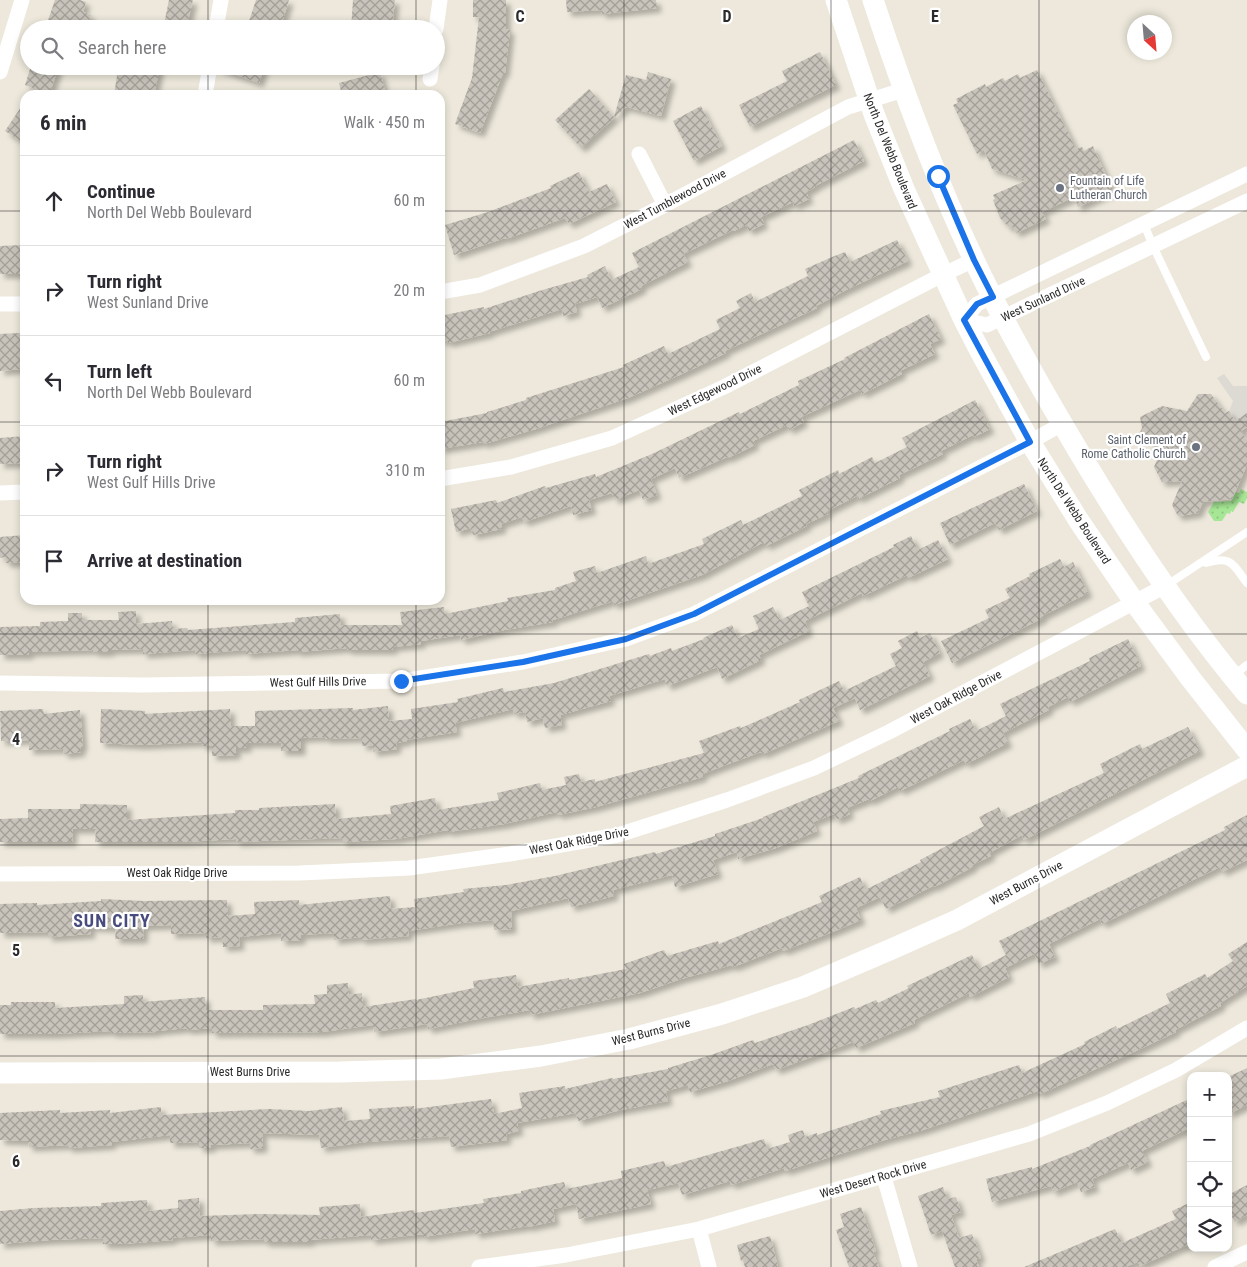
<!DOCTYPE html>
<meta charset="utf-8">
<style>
body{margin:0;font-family:"Roboto Condensed",sans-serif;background:#f2f2f3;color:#2b2b33}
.controls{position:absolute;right:15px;bottom:15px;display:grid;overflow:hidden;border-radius:10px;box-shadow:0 2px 8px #0003}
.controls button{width:45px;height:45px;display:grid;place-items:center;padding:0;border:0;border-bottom:1px solid #e1e1e2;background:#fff;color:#2b2b33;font:25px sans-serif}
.compass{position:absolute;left:1127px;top:15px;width:45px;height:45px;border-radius:50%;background:#fff;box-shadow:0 2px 8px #0003;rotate:154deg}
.stop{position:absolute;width:15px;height:15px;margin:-11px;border:4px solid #1a73e8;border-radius:50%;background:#fff}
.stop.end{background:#1a73e8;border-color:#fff;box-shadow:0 1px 5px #0008}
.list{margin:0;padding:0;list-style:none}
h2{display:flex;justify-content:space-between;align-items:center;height:65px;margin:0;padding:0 20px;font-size:21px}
h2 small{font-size:16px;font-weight:400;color:#7c7c81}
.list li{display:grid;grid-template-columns:32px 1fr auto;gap:15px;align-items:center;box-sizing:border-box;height:90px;padding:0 20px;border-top:1px solid #e1e1e2}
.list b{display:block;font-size:19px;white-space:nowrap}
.list p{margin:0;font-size:16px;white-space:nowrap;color:#7c7c81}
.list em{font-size:16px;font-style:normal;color:#7c7c81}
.icon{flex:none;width:28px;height:28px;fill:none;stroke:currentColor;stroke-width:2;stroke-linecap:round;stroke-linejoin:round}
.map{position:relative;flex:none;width:1247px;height:1267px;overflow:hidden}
.search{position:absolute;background:#fff;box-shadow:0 2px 8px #0003;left:20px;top:20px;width:425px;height:55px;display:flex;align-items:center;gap:12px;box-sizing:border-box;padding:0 18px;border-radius:28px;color:#7c7c81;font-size:19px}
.panel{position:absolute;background:#fff;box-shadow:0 2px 8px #0003;left:20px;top:90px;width:425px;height:515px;border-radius:15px}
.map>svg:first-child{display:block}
</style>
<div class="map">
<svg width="1247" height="1267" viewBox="0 0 1247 1267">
<defs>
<pattern id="garden-dots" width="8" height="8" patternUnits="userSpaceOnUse" patternTransform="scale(1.25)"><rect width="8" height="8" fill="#a6e795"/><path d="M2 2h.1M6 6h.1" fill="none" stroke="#8fc681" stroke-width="1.8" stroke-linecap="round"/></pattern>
<pattern id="building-cross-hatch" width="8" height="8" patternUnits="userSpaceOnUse" patternTransform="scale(1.25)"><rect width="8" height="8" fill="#c8c4bb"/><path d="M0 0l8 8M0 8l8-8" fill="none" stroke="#a39f98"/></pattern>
<filter id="shadow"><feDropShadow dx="4.5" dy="4.5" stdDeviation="2.5" flood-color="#0004"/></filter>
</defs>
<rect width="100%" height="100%" fill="#ede8db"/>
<path fill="url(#garden-dots)" d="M1241,489L1247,492V498L1244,504L1239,502L1233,512L1231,511L1230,514L1227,513L1222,521H1214L1208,512L1214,502L1231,501L1236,492L1239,493Z"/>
<path fill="#dddad3" d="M1224,374L1233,386H1247V413L1235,421L1229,411L1233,401L1217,378Z"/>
<path fill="url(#building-cross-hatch)" filter="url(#shadow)" d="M55,0H80L86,2L83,12L91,15L86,29H45Z
M169,0H193L186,29H163Z
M256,0H289L280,29H263L248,24Z
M353,0H395L392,29H351Z
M473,0H506V29L510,30L505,73H503L480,133L455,124L472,78L479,17H473Z
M566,0H656L657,8L602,14L601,10L567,12Z
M820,52L836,85L750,127L739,105L787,81L782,71Z
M31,66H59L49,95H29L33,88L25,85Z
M130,66H160L154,95H114L118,69L129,71Z
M219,66H265L259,83L219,69Z
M1037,70L1076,149L1082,147L1084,151L1093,146L1113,191L1078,207L1074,197L1042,212L1046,219L1016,233L1013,227L1010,228L1000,218L993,200L995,199L993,195L1027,180L992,169L984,150L977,154L953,105L958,103L956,99L985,84L986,87L1003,78L1005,81L1018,74L1020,78Z
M380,72L385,91L376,93V95H342L339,83Z
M648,72L671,79L661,116L626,107L581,148L555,120L589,89L614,117L626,75L646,80Z
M25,101V144L5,131Z
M701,106L722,146L694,161L673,121Z
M854,140L864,161L815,186V187L806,192L809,199L794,206L793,202L761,217L764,224L749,231L746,225L734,231L733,230L683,254L688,262L641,286L642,289L602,308L597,297L575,304L577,312L563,316L562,309L489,332L490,333L448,343L447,340L440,341V316L484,307V309L539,291L588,277L587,275L605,266L611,280L639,267L632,253Z
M579,172L589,192L607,184L616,202L569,224L565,218L506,239L505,238L454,255L445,225L488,212L551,188L550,186Z
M897,240L908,261L846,290L816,306L817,308L725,351L726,353L684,373L628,398L536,429L484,444L483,442L440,449V422L487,413V412L526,400V398L624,367L623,365L664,346L668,354L720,329L716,320L740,308L736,301L751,293L755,302L808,276L805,269L832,257L845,252L850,262Z
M22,245L23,274H0V246Z
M929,314L941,339L930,344L935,354L900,371L902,374L862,394L860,390L801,417L804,422L789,430L787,425L753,441L755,445L728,458L727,457L679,478L675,468L651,479L657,495L643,500L639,490L615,500L612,493L589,500L592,510L573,515L571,506L524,522L522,517L501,524L502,529L473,535L471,528L456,532L451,509L496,500L497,503L545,486L546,488L595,474L596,477L652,454L739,412L740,414L799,385L798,381L845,359L844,358Z
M20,333L22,369L0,371V334Z
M1198,394H1211L1225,413L1229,411L1235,421L1247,413V427L1241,431L1247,440V465L1232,499L1203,502L1198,513L1178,516L1172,505L1182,481L1162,482L1154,467L1159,455L1149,439L1137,438L1142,428L1140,417L1162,406L1187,411Z
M975,400L990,429L974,437L973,435L941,451L943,454L899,475L900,478L858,499L857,496L827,511L828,514L806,524L807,526L766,546L764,542L702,575L614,605L613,601L553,620V622L504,630L461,640L460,635L421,641V644L393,647V650H347V648L297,652V650L246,654V650L195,654V650L143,654V649L110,650V652H94L93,650L29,652V655H0V627L40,626V622L68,621V613H82V620H119L118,612L136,611V624L172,621L173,629L187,628L188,630L295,622V618L340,614L341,625H402L400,612L444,607L445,614L508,601L507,598L555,590V588L576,581L573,572L595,566L597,573L646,556L648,564L704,544L702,539L741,520L743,525L802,496L799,490L838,470L839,474L872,457L875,463L907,447L902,438Z
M25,436V463L0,464V438Z
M1024,484L1037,511L999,530L995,523L950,545L940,523Z
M25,535V562L6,563L5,557L0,558V537Z
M911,536L918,550L938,540L948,559L908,578L907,575L863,596L862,593L805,621L809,631L759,655L761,660L722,679L717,667L667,686L665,679L609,696L611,701L560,715L562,725L545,728L543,718L527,722L525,712L514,714L513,709L455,723L457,732L406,740L407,741L396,743L397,749L373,752L372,745L362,746V738L325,739V737L301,738V751H281V743H247V748H236V755L212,756V746H202V742L142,745L100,743L101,709L145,711V714L230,709L231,726H255V711L353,708V710L388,706L389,721L412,719L411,709L458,702L457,699L503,688L504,692L554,683L649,654L650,656L671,648L672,651L704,639L703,638L732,625L738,638L759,629L753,616L773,607L780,620L809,606L802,592L894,547L893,545Z
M1060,559L1064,567L1073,562L1088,593L1042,616L1043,618L952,663L941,641L989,618L985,610L1010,598L1005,589L1030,576L1029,574Z
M917,631L920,638L930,633L940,653L923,662L930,676L860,710L855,698L833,708L839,721L763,754L761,752L723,766L702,774L703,777L596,807L558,815L557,812L504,824L448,832V830L396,839L342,842V838L236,842V839L183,842H95L96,829H73L72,842H0V819L28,818V809H80V804L127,805V820L235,813V810H259V808L335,804L336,819L391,814L390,806L435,798L437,810L499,800L497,793L540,783L542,790L566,785L564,777L579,774L581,782L595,779V782L704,753L699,741L740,726L741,728L800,702L799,700L839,681L844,691L896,666L890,654L902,648L898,641Z
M1128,639L1141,666L1070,702L1068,697L1048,707L1049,710L1003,733L1008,743L966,764L964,760L900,791L898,787L870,801L869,799L847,808L850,814L836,820L834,814L813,822L817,831L776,848L738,859L737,852L713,860L718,874L675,887L672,875L613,890L614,896L571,907L568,898L511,911L512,929L494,930L493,920L461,923L408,931L409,936L361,940V937L334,940V933L301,935V940L281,941V933L239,937L240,946L223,947L222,937L206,938V933L171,934V925L144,926L143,939H115L116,928L90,927L91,934L48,937V932L0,933V904L37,903V905L101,901V899L144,901L227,900L228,916L255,914L254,902L299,900V905L390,896L391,909L415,907L414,899L464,892L463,889L506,885L555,876L655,852L656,854L715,836V834L763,818V817L859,778L858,776L950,731L949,729L970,719L976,731L1006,716L1000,704L1090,661L1089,658Z
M43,709L44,714L80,710L83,747H80L81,752L64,754L63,749L29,750V740L1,741L0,711Z
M1188,727L1200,751L1024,840L1022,835L989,853L991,856L972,865L973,867L934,887L933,886L886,909L880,897L856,908L861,920L835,931L783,951L782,948L733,967L732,965L681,979L640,993L530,1015V1010L472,1020L428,1029L427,1024L374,1032L373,1025L322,1032L212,1033V1028L187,1030V1028L156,1031V1032L111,1033V1031L54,1034H0V1005H11V1002H55V1008L124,1004V996L143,995V1002L205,997L206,1010H263V1005L315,1004L314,995L327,994V985L348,983L349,995L362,993L363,1007L416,999V1000L474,988L473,981L516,975L518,987L569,978V980L626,969L624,964L664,950L667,956L718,941L719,944L822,902L819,896L860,877L865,890L921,862L920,860L984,826L979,817L999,807L1004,819L1104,773L1100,764L1140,744L1142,749Z
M1247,815V860L1222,872L1220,867L1102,924L1100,919L1049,944L1055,957L1039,964L1034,954L1005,968L1009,977L970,997L969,993L914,1020L915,1023L856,1048L853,1042L776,1070L773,1064L728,1081L690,1092L688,1085L666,1091L668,1101L621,1110L578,1121L576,1113L517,1123L519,1131L506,1134L507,1140L451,1147L449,1136L366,1142L321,1148L319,1135L262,1133L263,1148L250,1149V1143L211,1145V1148H199V1142L170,1143V1135L111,1142L112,1145L68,1148V1145L29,1147L28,1141L0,1140V1113L60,1110V1113L110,1110V1113L161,1107V1115L269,1109L309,1111L342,1107L344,1121L370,1119L369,1109L414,1106V1109L491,1099L494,1114L522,1108L519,1093L565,1086V1089L612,1078L613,1079L668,1069V1068L711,1055L753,1040L755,1043L808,1025L854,1007L855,1009L876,1000L878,1003L909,988L907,986L972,955L979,969L1006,955L999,941L1225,830L1224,827Z
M1247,942V986L1220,1003L1221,1006L1175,1030L1176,1032L1136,1051L1040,1094L1038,1091L923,1130L888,1139L785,1171L784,1168L731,1185L730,1181L682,1195L678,1183L647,1190L651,1204L579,1219L576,1204L553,1209L555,1221L528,1227V1226L475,1234V1229L423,1237V1234L371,1240V1235L310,1240V1242H264V1239L211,1241V1235L172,1238L173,1240L122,1244H103V1238L49,1240L0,1244V1211L34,1208L101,1206V1203L147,1200L148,1211L178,1208V1200L199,1198L200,1216L259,1214L320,1215L319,1207L360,1204L361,1217L414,1210L415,1213L484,1203L483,1199L521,1193V1191L564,1182L566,1189L622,1178L621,1171L664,1161L666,1167L764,1139L767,1149L790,1142L788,1135L803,1130L805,1137L817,1133V1135L881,1114L880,1111L940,1097L938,1091L1019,1065L1022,1073L1085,1044L1084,1042L1116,1026L1117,1029L1170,1003L1166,994L1205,974L1207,978L1233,961L1228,954Z
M1247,1068V1105L1228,1114V1077Z
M1191,1098V1127L1142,1151L1148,1162L1131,1170L1128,1163L1092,1179L1095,1187L1081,1192L1077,1182L1053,1192L1051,1186L992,1202L986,1179L1032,1167V1169L1090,1146V1145Z
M1247,1185V1215L1235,1222L1228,1210V1195Z
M943,1187L947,1199L956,1197L961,1212L951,1215L959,1238L972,1234L981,1258L976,1259L979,1267H955L942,1231L931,1235L918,1196Z
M1191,1202V1243L1140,1266L1138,1262L1125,1267H1024L1115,1229L1122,1243L1176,1219L1172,1211Z
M861,1207L876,1251L873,1252L879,1267H849L836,1230L844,1227L840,1214Z
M770,1236L778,1267H745L743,1260L741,1261L737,1245Z"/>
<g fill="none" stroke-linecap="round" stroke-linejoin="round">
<path stroke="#fff" stroke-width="8" d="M1144,224L1153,246L1206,357
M1206,563C1232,555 1233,565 1247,583
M1167,585L1247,532
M1234,675L1247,665"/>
<path stroke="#fff" stroke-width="15" d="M216,29L221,0
M436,29L440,0
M0,72L22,0
M430,79L432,66
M205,95L210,66
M639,154L665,205
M1247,174L977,304L964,320L987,325L1247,201
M440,292L480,285L584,246L665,205L848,107L903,90
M0,304H25
M440,479L511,467L612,438L724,387L944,274L974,260
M0,493L25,492
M0,683L143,685L401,681L523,662L626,639L694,614L1030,442L1062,424
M0,874L300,873L409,868L510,854L618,835L727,800L814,768L889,732L1165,586
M884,1177L910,1267
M699,1229L709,1267
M479,1267L566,1255L699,1229L1029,1134L1107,1103L1176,1070L1247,1028
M1215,1267L1247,1252"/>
<path stroke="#fff" stroke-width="21" d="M836,0L874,114L904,189L964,320L981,353L1030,442L1079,521L1135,603L1191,679L1247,750
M873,0C902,88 934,176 974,260C1005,326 1042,390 1079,452C1129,536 1184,619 1247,694
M0,1073L340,1072L441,1069L541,1056L629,1039L722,1014L803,987L894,948L957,920L1247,766"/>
</g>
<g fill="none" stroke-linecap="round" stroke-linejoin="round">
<path stroke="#1a73e8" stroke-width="6" d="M401,681L523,662L626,639L694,614L1030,442L964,320L977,304L993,297L974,260L938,176"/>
</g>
<path fill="none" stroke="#2a2a2a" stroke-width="1" stroke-opacity="0.55" d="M208,0V29M416,0V29M624,0V1267M831,0V1267M1039,0V1267M208,66V95M416,66V95M0,211H25M440,211H1247M0,422H25M440,422H1247M208,600V1267M416,600V1267M0,634H1247M0,845H1247M0,1056H1247"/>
<g fill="#6b7280" stroke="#fff" stroke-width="2">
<circle cx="1060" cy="188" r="5"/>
<circle cx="1196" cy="447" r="5"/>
</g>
<g text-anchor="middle" stroke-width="4.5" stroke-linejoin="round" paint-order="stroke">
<g font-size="12" fill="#2a2a2a" stroke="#fff">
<text transform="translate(890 151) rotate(68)" y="4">North Del Webb Boulevard</text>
<text transform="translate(675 199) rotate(-28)" y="4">West Tumblewood Drive</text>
<text transform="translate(1043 299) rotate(-25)" y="4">West Sunland Drive</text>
<text transform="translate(715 390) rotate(-26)" y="4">West Edgewood Drive</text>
<text transform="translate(1074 511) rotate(57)" y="4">North Del Webb Boulevard</text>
<text transform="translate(318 682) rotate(-1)" y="4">West Gulf Hills Drive</text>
<text transform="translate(956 697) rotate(-28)" y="4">West Oak Ridge Drive</text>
<text transform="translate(579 841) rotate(-11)" y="4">West Oak Ridge Drive</text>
<text x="177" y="877">West Oak Ridge Drive</text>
<text transform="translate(1026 883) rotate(-28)" y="4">West Burns Drive</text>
<text transform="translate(651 1032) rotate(-14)" y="4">West Burns Drive</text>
<text x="250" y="1076">West Burns Drive</text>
<text transform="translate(873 1179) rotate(-16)" y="4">West Desert Rock Drive</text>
</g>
<g font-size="12" fill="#5b616d" stroke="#fff" text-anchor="start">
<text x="1070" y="185">Fountain of Life<tspan x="1070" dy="14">Lutheran Church</tspan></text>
<text x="1186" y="444" text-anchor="end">Saint Clement of<tspan x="1186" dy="14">Rome Catholic Church</tspan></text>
</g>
<g font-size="18" font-weight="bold" letter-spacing="1" fill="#484b7d" stroke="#fff">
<text x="112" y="927">SUN CITY</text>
</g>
</g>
<g font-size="16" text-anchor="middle" font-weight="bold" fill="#2a2a2a" stroke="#fff" stroke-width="4.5" stroke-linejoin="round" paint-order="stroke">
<text x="520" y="22">C</text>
<text x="727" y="22">D</text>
<text x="935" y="22">E</text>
<text x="16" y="745">4</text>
<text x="16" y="956">5</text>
<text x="16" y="1167">6</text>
</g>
</svg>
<div class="controls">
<button>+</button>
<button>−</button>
<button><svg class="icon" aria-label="locate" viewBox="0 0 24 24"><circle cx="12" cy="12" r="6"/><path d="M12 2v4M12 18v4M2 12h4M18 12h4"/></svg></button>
<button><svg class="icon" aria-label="layers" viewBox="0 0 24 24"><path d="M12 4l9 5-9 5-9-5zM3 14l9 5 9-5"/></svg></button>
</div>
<svg class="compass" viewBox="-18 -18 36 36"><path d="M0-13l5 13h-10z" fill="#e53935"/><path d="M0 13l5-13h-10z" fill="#7c7c81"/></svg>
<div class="stop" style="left:938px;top:176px"></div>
<div class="stop end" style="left:401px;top:681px"></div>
<div class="search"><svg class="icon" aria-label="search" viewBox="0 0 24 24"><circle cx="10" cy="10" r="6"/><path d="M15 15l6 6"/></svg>Search here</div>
<section class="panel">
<h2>6 min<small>Walk · 450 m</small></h2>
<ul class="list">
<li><svg class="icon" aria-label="ahead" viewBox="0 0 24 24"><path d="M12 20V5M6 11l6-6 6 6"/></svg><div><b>Continue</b><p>North Del Webb Boulevard</p></div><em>60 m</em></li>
<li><svg class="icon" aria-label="right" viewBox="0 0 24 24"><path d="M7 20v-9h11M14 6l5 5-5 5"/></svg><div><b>Turn right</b><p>West Sunland Drive</p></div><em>20 m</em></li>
<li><svg class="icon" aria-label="left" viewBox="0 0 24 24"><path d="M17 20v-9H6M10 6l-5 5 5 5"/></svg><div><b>Turn left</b><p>North Del Webb Boulevard</p></div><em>60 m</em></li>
<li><svg class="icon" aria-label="right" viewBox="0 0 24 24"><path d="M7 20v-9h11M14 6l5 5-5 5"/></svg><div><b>Turn right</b><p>West Gulf Hills Drive</p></div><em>310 m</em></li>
<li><svg class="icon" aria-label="arrive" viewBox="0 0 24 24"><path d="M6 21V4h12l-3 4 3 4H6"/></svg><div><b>Arrive at destination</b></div></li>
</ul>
</section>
</div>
